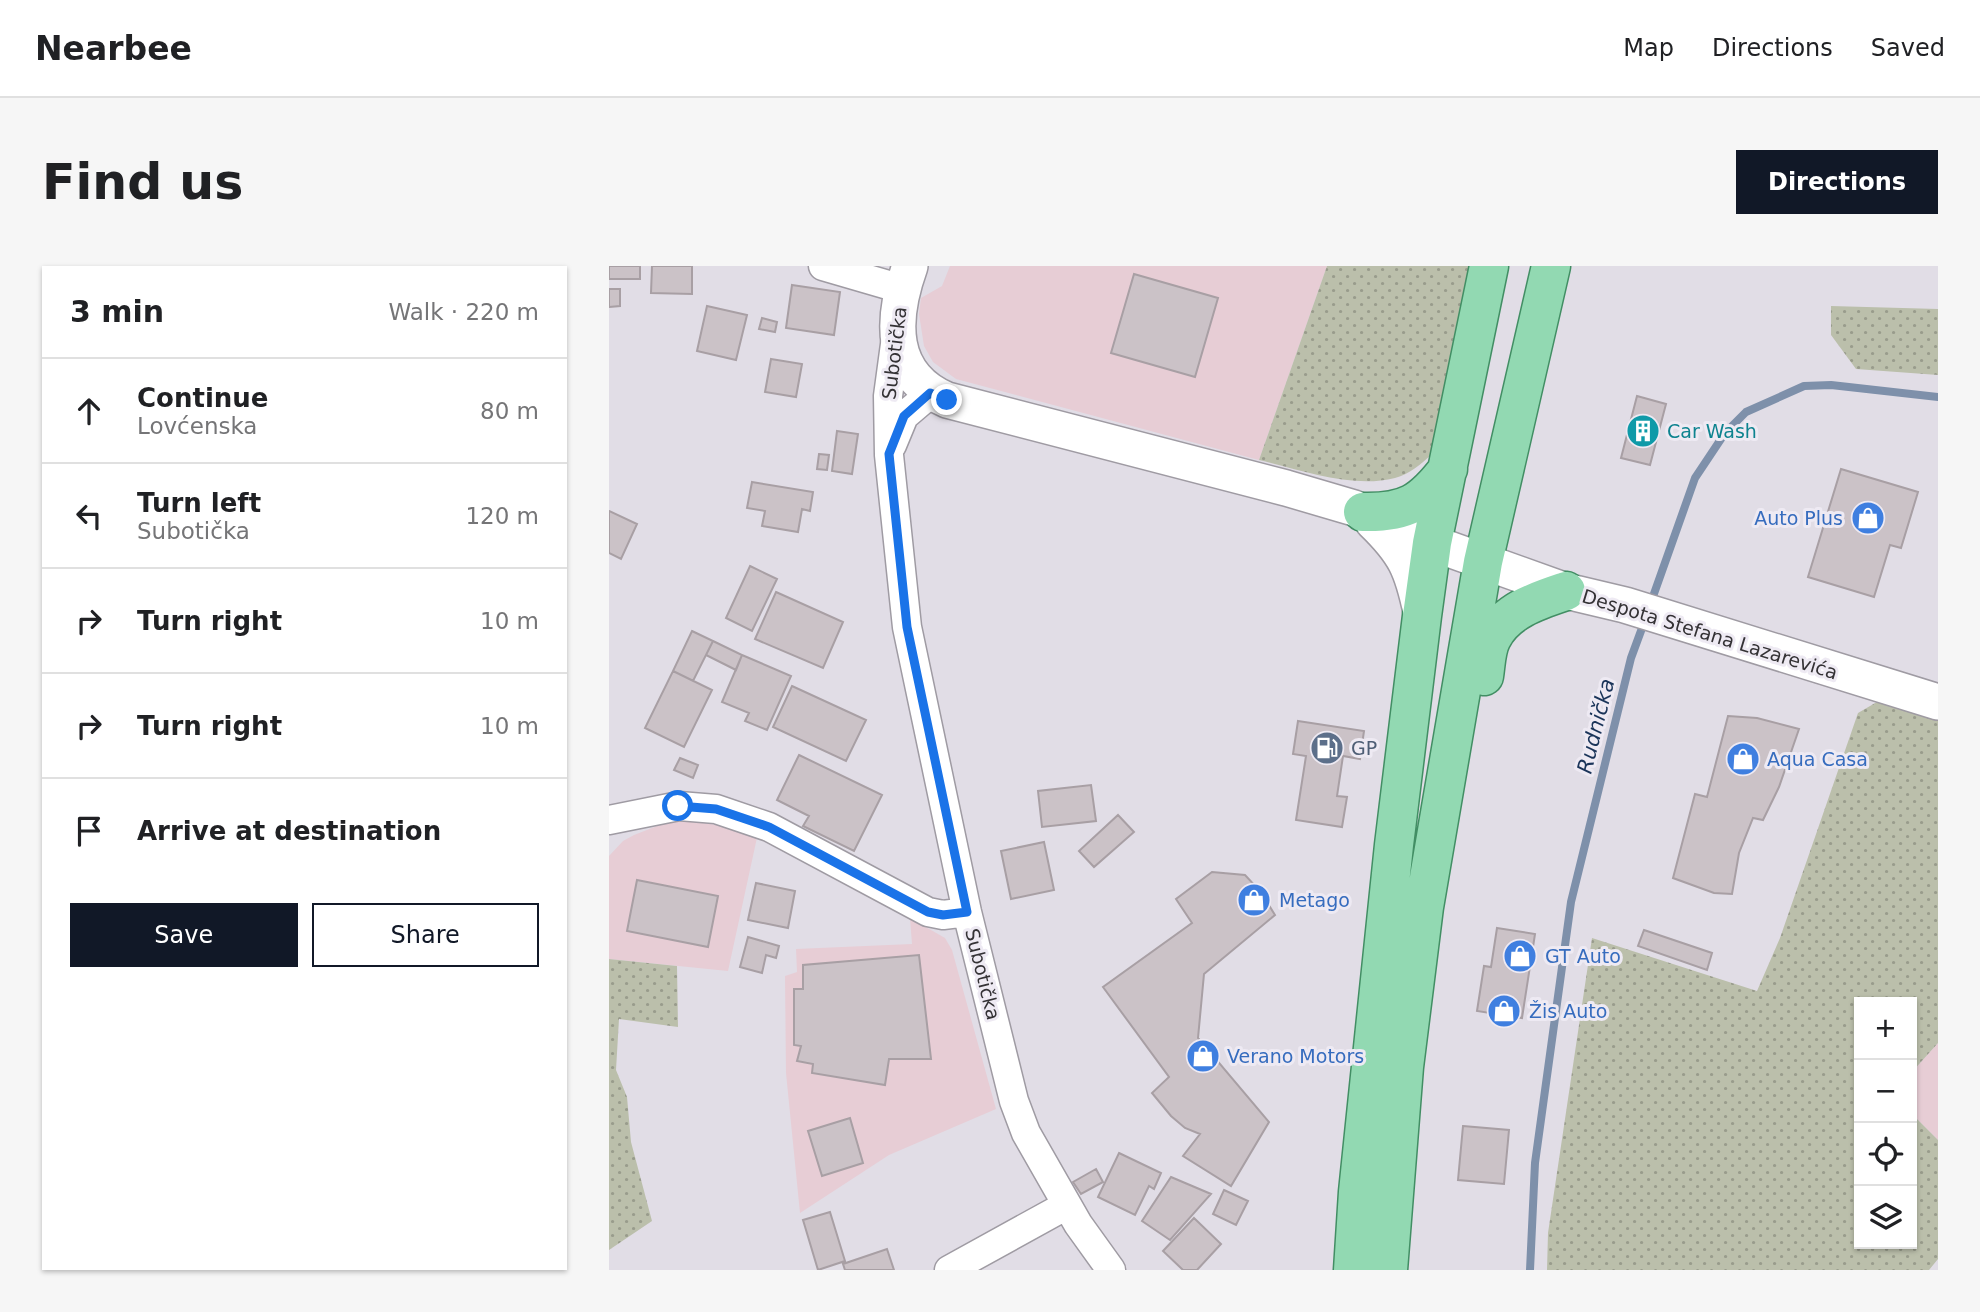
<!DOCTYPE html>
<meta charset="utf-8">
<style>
body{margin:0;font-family:"DejaVu Sans",sans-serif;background:#f6f6f6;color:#202124}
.controls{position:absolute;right:21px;bottom:21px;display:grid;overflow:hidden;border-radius:0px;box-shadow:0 2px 5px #0004}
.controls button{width:63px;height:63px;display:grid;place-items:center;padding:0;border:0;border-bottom:2px solid #e0e0e0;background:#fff;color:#202124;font:35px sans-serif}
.stop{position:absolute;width:21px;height:21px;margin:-16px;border:5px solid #1a73e8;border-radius:50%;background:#fff}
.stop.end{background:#1a73e8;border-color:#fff;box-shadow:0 2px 7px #0008}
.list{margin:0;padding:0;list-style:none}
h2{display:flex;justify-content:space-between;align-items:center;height:91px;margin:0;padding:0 28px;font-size:30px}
h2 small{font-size:23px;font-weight:400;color:#757577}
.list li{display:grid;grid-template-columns:46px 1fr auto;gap:21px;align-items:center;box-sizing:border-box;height:105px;padding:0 28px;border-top:2px solid #e0e0e0}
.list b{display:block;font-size:26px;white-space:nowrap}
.list p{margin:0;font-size:23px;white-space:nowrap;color:#757577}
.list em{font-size:23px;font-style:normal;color:#757577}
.actions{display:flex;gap:14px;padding:21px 28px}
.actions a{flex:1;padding:16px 0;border:2px solid #111827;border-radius:0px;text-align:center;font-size:24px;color:#111827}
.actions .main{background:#111827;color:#fff}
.icon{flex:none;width:38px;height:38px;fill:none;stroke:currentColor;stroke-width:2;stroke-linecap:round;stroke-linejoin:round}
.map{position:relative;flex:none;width:1329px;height:1004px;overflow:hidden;border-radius:0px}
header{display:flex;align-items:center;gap:42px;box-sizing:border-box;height:98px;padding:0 35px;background:#fff;border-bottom:2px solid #e0e0e0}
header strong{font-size:33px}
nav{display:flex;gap:38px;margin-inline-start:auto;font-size:24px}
.intro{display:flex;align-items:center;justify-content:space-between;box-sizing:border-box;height:168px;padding:0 42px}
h1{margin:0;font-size:49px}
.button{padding:18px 32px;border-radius:0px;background:#111827;color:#fff;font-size:24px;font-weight:700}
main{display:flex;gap:42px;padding:0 42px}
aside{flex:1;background:#fff;border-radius:0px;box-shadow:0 2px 5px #0004}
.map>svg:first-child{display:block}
</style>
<header>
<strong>Nearbee</strong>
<nav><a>Map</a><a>Directions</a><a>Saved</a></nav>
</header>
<div class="intro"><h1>Find us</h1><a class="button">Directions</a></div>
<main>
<aside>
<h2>3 min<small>Walk · 220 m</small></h2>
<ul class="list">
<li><svg class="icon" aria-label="ahead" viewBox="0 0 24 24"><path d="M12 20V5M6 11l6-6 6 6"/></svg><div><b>Continue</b><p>Lovćenska</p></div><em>80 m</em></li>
<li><svg class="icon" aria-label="left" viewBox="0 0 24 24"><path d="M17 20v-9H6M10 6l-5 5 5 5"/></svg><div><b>Turn left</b><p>Subotička</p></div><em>120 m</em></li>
<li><svg class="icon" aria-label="right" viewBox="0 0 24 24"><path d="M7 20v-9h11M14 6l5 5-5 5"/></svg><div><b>Turn right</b></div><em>10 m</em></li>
<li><svg class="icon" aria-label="right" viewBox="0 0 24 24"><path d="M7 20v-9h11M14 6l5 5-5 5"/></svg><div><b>Turn right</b></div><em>10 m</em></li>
<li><svg class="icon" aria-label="arrive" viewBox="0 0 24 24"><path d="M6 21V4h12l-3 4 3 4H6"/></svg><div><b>Arrive at destination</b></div></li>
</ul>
<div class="actions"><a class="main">Save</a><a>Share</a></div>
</aside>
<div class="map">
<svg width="1329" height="1004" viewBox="0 0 1329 1004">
<defs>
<pattern id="grass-dots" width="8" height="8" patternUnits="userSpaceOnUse" patternTransform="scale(1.75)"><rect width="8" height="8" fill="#bbbfab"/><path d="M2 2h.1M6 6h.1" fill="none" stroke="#999c8c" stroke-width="1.8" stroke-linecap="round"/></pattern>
</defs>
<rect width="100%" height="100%" fill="#e1dde6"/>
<path fill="#e7cdd5" d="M341,0H718L650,194L347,113L324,96L315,80L310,48L312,32L333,20Z
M61,555H86L149,567L119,705L0,693V590L14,575L25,569Z
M301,652L336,672L343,684L387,843L280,889L191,947L177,807L176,710L188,706L187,683L303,678Z
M1329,777V874L1303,848V806Z"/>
<path fill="url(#grass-dots)" d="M718,0H869L823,188C812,198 801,208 786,212C743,223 692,204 650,194Z
M1222,40L1329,43V109L1247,103L1222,69Z
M1273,433L1329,446V777L1303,806V736H1250V978H1303V848L1329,874V993L1320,1004H938L939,967L983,672L1148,725L1171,672L1249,447Z
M0,693L68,700L69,761L10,753L7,804L18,831L22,876L43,955L0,984Z"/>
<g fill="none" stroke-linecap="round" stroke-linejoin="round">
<path stroke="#7e90aa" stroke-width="8" d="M1041,339L1086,212L1116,167L1137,146L1195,120L1222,119L1329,131
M921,1004L926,897L962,636L1022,392L1036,354"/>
</g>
<path fill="#cbc2c7" stroke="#a89fa4" stroke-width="2" d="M0,0H31V13H0Z
M43,0H83V28L42,27Z
M525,8L609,32L586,111L502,87Z
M183,19L231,26L225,69L177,62Z
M0,23H11V40L0,41Z
M98,40L138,49L127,94L88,85Z
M153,52L168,56L166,66L150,63Z
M162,93L193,98L187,131L156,126Z
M1028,130L1057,138L1041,199L1012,192Z
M228,165L249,168L243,208L223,205Z
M210,188L220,189L218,204L208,203Z
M1232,203L1309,226L1292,282L1281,279L1265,331L1199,311Z
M143,216L204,226L201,245L193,243L189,266L153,260L156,245L138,242Z
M0,245L28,258L12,293L0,287Z
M141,300L168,313L143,365L117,352Z
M167,326L234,356L214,402L146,373Z
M83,365L104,375L84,415L64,405Z
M104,375L133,389L127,404L97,389Z
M133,389L182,410L158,464L136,455L140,447L113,436Z
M64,405L103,424L75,481L36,462Z
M183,420L257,454L237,495L164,461Z
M1119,450L1148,452L1190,463L1170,521L1154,554L1144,552L1130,587L1123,628L1105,627L1064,612L1086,528L1098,531Z
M689,455L755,465L751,493L734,490L728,530L738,531L733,561L687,554L697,490L684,488Z
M190,489L273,529L245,585L194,560L200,550L168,534Z
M71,492L89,499L84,512L65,504Z
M482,519L487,555L433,561L429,525Z
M509,549L525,566L485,601L470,585Z
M435,576L445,624L402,633L392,585Z
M603,606L636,609L651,625L666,649L595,708L589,772L660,856L622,920L574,890L591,868L576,862L562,850L543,827L560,811L494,721L583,657L567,633Z
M28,614L109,630L99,681L18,665Z
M147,617L186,625L179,662L139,654Z
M888,662L926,668L913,752L868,745L875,700L882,701Z
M1035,664L1103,687L1098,704L1029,680Z
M139,671L170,680L167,692L157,689L153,707L131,701Z
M310,689L322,793H280L276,819L203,807L204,798L188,795L192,780L185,779V723H194V699Z
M241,852L254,897L213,910L199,865Z
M854,860L900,864L895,918L849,914Z
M510,887L552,907L545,923L540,920L526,949L489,931Z
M487,903L494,916L472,928L464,916Z
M562,911L602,928L561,974L533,955Z
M615,924L639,935L627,959L604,948Z
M221,946L236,995L209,1004L194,954Z
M585,952L612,978L588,1004H574L554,985Z
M278,983L285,1004H236L234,998Z"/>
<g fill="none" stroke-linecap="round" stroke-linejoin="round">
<defs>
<path id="minor" d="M214,0L293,23
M287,71L279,130L280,189L298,361L358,646L405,835L417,867L469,958L502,1004
M283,179L295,150L322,127
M0,554L70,540L107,543L160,561L319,646L334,649L358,646
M340,1004L458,939"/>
<path id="tertiary" d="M301,0C282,53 279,109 338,134L677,222L745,242L823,277L957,325L1016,339L1329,436
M764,256C796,287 803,303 812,346"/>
<path id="primary" d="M754,246C797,247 813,237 839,203
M875,410C877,397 877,383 883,372C897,344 930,334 957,325
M744,1004L749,926L785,579L813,350L823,277L880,0
M779,1004L795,801L815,641L874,296L942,0"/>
</defs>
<use href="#minor" stroke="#9f9ba3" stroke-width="31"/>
<use href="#tertiary" stroke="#9f9ba3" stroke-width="38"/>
<use href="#primary" stroke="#428e64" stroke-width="41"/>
<use href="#minor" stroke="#fff" stroke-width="28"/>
<use href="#tertiary" stroke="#fff" stroke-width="35"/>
<use href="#primary" stroke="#92d9b2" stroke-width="38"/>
</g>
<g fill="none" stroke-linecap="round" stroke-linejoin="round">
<path stroke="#1a73e8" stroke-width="9" d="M69,540L107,543L160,561L319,646L334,649L358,646L298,361L280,188L295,150L321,127L338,134"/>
</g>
<defs>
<symbol id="building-disc" viewBox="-11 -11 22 22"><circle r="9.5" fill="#0f9aa8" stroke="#eeeaf3"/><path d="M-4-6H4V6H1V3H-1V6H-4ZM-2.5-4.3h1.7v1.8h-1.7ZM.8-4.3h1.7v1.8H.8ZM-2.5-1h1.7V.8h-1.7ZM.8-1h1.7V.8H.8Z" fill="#fff"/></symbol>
<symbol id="shop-disc" viewBox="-11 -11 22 22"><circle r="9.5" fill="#3f7fe0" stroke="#eeeaf3"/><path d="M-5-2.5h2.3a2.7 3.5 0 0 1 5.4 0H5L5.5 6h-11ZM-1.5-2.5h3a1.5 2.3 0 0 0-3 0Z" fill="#fff"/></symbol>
<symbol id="fuel-disc" viewBox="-11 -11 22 22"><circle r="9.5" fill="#5c6f8a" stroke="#eeeaf3"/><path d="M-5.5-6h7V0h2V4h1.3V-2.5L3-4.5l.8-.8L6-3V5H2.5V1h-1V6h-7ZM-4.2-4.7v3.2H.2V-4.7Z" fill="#fff"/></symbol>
</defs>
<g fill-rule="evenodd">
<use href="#building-disc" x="1015" y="146" width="38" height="38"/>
<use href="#shop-disc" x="1240" y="233" width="38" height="38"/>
<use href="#fuel-disc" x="699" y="463" width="38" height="38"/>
<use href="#shop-disc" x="1115" y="474" width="38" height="38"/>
<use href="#shop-disc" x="626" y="615" width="38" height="38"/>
<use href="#shop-disc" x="892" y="671" width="38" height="38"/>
<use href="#shop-disc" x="876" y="726" width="38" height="38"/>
<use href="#shop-disc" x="575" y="771" width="38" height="38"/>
</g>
<g text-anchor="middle" stroke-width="6" stroke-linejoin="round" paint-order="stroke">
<g font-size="19" fill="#343235" stroke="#eeeaf3">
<text transform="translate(285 87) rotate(-83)" y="7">Subotička</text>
<text transform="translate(1101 368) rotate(17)" y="7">Despota Stefana Lazarevića</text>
<text transform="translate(374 708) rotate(76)" y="7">Subotička</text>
</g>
<g font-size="19" fill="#0d838f" stroke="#eeeaf3" text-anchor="start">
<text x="1058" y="172">Car Wash</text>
</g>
<g font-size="19" fill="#366cbe" stroke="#eeeaf3" text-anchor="start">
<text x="1234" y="259" text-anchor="end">Auto Plus</text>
<text x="1158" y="500">Aqua Casa</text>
<text x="670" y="641">Metago</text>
<text x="936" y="697">GT Auto</text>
<text x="920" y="752">Žis Auto</text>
<text x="618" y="797">Verano Motors</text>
</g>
<g font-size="19" fill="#4e5e75" stroke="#eeeaf3" text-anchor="start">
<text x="742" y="489">GP</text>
</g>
<g font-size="21" font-style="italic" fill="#1a3459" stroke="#eeeaf3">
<text transform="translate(987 460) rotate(-76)" y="7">Rudnička</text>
</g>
</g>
</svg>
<div class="controls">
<button>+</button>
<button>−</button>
<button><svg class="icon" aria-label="locate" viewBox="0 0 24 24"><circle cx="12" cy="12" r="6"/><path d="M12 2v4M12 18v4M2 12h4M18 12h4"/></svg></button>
<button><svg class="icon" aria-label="layers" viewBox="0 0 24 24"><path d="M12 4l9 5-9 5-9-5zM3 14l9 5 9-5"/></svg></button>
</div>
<div class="stop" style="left:69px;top:540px"></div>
<div class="stop end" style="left:338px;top:134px"></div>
</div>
</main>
